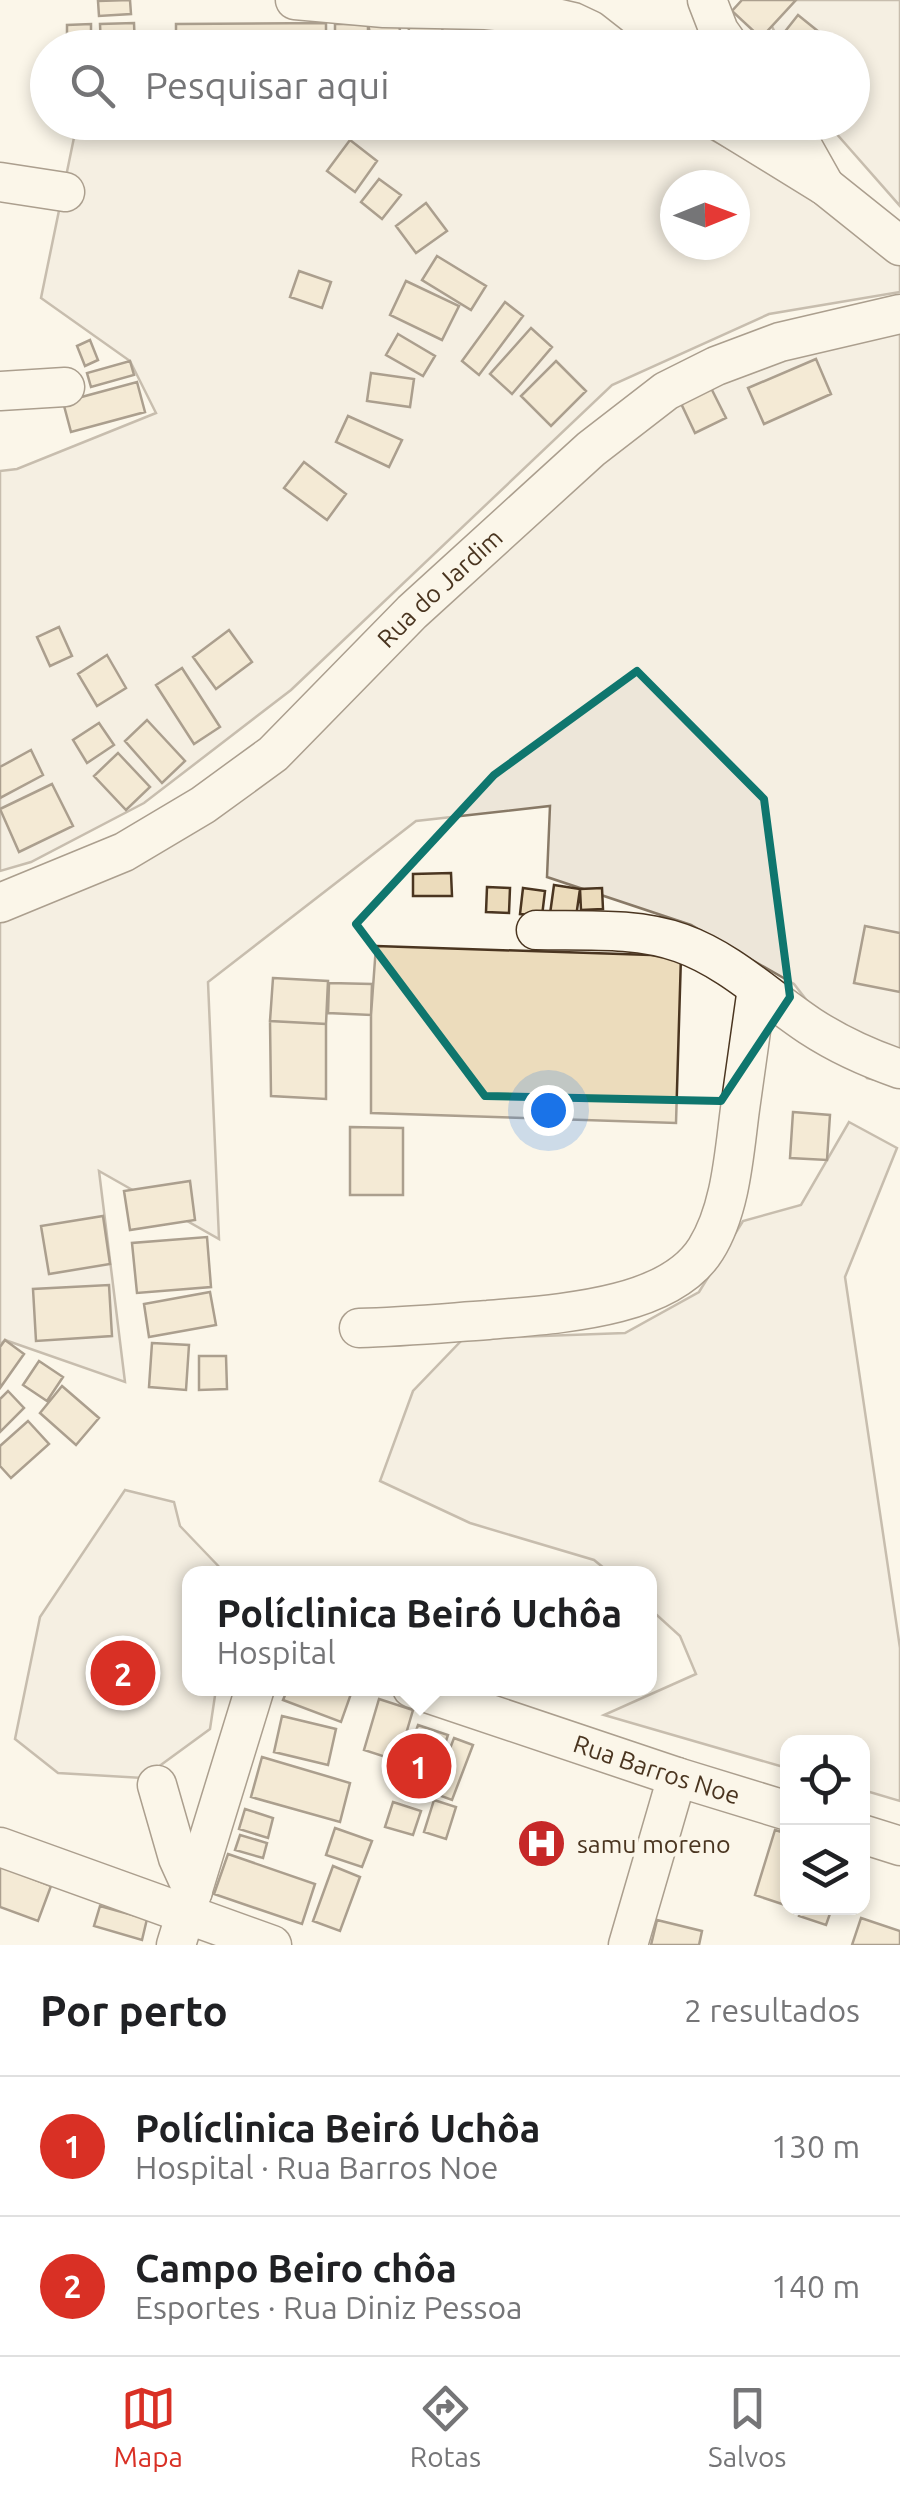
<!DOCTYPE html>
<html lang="pt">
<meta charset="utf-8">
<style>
body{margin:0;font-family:Ubuntu,sans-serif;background:#f6f6f6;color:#202124}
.controls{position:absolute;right:30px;bottom:30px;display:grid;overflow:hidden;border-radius:20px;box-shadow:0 5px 15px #0003}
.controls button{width:90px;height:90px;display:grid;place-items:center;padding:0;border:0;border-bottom:2px solid #e0e0e0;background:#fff;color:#202124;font:50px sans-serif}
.compass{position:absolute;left:660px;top:170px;width:90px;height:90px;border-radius:50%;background:#fff;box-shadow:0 5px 15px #0003;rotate:89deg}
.you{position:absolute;left:548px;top:1110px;width:35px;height:35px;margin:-25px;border:8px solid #fff;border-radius:50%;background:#1a73e8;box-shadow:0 0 0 15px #1a73e833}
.badge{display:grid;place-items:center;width:65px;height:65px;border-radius:50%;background:#d93025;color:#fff;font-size:32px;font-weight:700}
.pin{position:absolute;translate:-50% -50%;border:5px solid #fff;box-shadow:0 2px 10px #0006}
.popup{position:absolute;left:182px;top:1566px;width:475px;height:130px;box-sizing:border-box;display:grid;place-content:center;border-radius:20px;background:#fff;filter:drop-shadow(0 2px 8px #0005);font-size:32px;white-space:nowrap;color:#757577}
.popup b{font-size:38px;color:#202124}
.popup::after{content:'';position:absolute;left:50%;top:100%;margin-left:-20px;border:20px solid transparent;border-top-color:#fff}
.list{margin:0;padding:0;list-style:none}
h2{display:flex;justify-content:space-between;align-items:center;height:130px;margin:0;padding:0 40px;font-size:42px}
h2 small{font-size:32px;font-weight:400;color:#757577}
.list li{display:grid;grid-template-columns:65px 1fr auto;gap:30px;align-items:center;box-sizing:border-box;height:140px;padding:0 40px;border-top:2px solid #e0e0e0}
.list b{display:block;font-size:38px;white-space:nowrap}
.list p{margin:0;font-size:32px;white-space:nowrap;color:#757577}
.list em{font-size:32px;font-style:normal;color:#757577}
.icon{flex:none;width:55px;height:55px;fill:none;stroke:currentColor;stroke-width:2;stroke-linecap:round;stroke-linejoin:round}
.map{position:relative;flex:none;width:900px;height:1945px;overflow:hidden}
.search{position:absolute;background:#fff;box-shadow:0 5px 15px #0003;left:30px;right:30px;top:30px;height:110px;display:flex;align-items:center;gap:25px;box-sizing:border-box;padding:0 35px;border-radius:55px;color:#757577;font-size:38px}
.sheet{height:410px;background:#fff}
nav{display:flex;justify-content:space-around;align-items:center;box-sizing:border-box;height:140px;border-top:2px solid #e0e0e0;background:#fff;font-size:28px;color:#757577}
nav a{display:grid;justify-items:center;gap:5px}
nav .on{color:#d93025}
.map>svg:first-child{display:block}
</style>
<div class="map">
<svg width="900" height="1945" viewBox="0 0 900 1945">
<rect width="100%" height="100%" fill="#fbf6e9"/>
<path fill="#ede6d9" stroke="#887966" stroke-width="2.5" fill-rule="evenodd" d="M759,0H900V206L827,123L852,122V48L782,47Z
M77,123H682L820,200L900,265V292L769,314L612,385L291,690L144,803L31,862L0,871V471L17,469L156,413L130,361L41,298ZM675,185H735V245H675Z
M900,326V1085L867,1078L794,984L691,925L547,877L550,806L416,821L208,982L219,1239L99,1171L125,1382L5,1340L0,1345V913L138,857L595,461L664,409L804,345Z
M849,1122L897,1148L845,1277L900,1648V1801L863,1790L862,1742H788L787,1768L604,1715L696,1674L680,1636L649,1608V1574L610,1573L594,1560L470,1523L380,1481L413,1391L463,1339L625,1333L699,1292L743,1221L801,1205Z
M125,1490L174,1502L180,1526L225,1573L189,1574V1688L216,1689L210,1729L143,1778L58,1773L15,1739L40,1617Z"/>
<path fill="#ecdcbc" stroke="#4a3520" stroke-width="2.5" d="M130,0L131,14L99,16L98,1Z
M742,0H796L761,38L732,11Z
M798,15L819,32L807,48H772Z
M410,18L443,21L441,48H407Z
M398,19L403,48H373L368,24Z
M443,21L477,24L475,48H441Z
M134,23L135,48H101L100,24Z
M326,23V48H176V24Z
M91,24V48H67V25Z
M335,24H368V48H335Z
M477,24L507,26L505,48H475Z
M514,30H545V48H514Z
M350,140L377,161L355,192L327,171Z
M379,179L401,195L382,219L361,202Z
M426,203L447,231L416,253L396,226Z
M437,256L486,286L471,310L422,280Z
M299,271L331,282L322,308L290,297Z
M406,281L459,306L442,340L390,315Z
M505,302L523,316L479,375L462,361Z
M531,328L552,347L512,394L490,374Z
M398,334L435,356L423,376L386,355Z
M90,340L98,360L85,366L77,346Z
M816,359L831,394L764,424L748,388Z
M130,361L134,375L91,387L87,373Z
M556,361L586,391L551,426L521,396Z
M371,373L414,379L410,407L367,401Z
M137,382L145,412L71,432L63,402Z
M708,382L726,418L695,433L678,397Z
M348,416L402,440L389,467L336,442Z
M304,462L346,494L327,520L284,488Z
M59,627L72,656L50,666L37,637Z
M229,630L252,662L216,689L193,657Z
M107,655L126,688L97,706L78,674Z
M182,668L220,727L194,744L156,685Z
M147,720L185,761L162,783L125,741Z
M99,723L114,745L87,763L73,740Z
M31,750L43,775L0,798V767Z
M118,753L150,787L126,810L94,776Z
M52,784L73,826L19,852L0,809Z
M451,873L452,896H413V874Z
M554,885L580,889L576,917L550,914Z
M487,887L510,888L509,913L486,912Z
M523,888L545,891L542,916L520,914Z
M602,888L603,909L581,910L580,889Z
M865,926L900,933V992L854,983Z
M376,946L681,956L676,1123L371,1113V1015Z
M273,978L328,981L326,1024L270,1021Z
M329,983L372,984L371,1015L328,1013Z
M270,1021L326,1024V1099L271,1096Z
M793,1112L830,1115L827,1160L790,1158Z
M350,1127L403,1128V1195H350Z
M190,1181L195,1220L130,1230L124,1191Z
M103,1216L110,1264L49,1274L41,1226Z
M207,1237L211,1287L137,1293L132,1243Z
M109,1285L112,1336L36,1341L33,1289Z
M210,1292L216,1325L149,1337L144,1304Z
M5,1340L24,1354L0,1388V1347Z
M152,1343L189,1345L186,1390L149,1387Z
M199,1356H226L227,1389L199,1390Z
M39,1361L63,1377L47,1401L23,1385Z
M62,1386L99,1418L76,1445L40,1413Z
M8,1391L24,1408L0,1432V1399Z
M28,1421L49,1444L11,1478L0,1466V1446Z
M288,1688H345L352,1691L341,1722L283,1700Z
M379,1699L413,1710L398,1761L364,1750Z
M282,1716L336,1729L328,1765L274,1752Z
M418,1725L448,1735L427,1797L397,1786Z
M454,1738L473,1745L452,1800L433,1793Z
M262,1757L350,1783L340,1822L251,1797Z
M434,1800L456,1807L446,1839L424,1832Z
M393,1802L421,1811L413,1835L385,1827Z
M245,1809L273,1818L268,1838L239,1829Z
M335,1828L372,1841L362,1867L326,1855Z
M775,1830L788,1834V1906L755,1895Z
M240,1835L267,1843L263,1858L235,1850Z
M228,1854L315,1884L302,1924L214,1894Z
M0,1866L51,1886L38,1921L0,1907Z
M333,1866L360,1877L340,1931L313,1921Z
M100,1906L147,1919L142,1940L94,1926Z
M801,1908H832L826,1925L799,1916Z
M861,1918L900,1931V1945H852Z
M657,1920L702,1931L699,1945H651Z"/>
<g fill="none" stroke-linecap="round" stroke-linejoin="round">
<defs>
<g id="minor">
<path d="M295,0L384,8L486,10L547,16L573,22L590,30L613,48"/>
<path d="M707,0L719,31L731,48"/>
<path d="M721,122L825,186L900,246"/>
<path d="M789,122L825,186"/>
<path d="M0,182L65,192"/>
<path d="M0,391L65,387"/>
<path id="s1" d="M0,903L124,852L203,805L273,754L412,612L591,449L666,391L716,366L780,342L900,314"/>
<path d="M536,930C584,931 636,927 681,943C729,960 768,998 810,1026C839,1045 868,1058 900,1069"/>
<path d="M359,1328C402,1327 445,1323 488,1320C553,1314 668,1310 706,1249C731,1209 734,1154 740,1109C746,1069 751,1028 757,988"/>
<path id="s2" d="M412,1688L677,1777L788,1811"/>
<path d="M157,1785L178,1858L193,1891"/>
<path d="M862,1834L900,1846"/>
<path d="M0,1847L272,1945"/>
<path d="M176,1945L255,1688"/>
<path d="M628,1945L677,1777"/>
</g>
</defs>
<use href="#minor" stroke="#4a3520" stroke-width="41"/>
<use href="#minor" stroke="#fbf6e9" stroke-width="38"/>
</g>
<path d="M0 0H900V1945H0ZM637,671L764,799L790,997L721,1101L485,1096L356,924L494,775Z" fill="#fbf6e9" fill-opacity=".55" fill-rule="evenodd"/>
<path fill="none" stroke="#0f766e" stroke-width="8" stroke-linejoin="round" d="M637,671L764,799L790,997L721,1101L485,1096L356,924L494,775Z"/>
<defs>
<symbol id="hospital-disc" viewBox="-11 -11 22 22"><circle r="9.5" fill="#c62828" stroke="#fbf6e9"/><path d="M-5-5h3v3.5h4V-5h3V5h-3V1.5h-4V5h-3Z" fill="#fff"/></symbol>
</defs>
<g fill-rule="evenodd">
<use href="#hospital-disc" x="514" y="1816" width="55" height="55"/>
</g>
<g text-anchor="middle" stroke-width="8" stroke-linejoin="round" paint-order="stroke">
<g font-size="25" fill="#4a3520" stroke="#fbf6e9">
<text dy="9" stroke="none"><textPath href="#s1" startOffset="548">Rua do Jardim</textPath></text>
<text dy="9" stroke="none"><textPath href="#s2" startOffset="258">Rua Barros Noe</textPath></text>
</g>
<g font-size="25" fill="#4a3520" stroke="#fbf6e9" text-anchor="start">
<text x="577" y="1853">samu moreno</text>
</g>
</g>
</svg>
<div class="controls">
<button><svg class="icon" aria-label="locate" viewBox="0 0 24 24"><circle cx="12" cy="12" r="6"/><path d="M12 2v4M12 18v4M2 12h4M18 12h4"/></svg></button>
<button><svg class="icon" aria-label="layers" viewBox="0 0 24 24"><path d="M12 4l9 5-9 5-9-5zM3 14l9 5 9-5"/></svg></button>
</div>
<svg class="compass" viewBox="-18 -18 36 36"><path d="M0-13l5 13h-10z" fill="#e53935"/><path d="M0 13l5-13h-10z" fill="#757577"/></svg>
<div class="you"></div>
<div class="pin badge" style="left:419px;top:1766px">1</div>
<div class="popup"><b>Políclinica Beiró Uchôa</b>Hospital</div>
<div class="pin badge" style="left:123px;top:1673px">2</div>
<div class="search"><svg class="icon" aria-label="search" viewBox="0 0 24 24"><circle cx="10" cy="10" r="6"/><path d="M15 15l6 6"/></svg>Pesquisar aqui</div>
</div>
<section class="sheet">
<h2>Por perto<small>2 resultados</small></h2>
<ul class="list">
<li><span class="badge">1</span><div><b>Políclinica Beiró Uchôa</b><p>Hospital · Rua Barros Noe</p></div><em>130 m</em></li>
<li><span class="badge">2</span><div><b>Campo Beiro chôa</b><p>Esportes · Rua Diniz Pessoa</p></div><em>140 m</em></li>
</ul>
</section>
<nav>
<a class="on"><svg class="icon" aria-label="map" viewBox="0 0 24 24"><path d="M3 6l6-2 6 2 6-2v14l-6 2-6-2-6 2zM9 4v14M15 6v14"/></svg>Mapa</a>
<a><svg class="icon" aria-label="directions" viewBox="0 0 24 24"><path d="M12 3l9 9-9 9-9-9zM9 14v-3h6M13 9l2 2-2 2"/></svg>Rotas</a>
<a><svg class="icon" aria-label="saved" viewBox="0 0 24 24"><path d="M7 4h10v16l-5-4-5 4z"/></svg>Salvos</a>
</nav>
